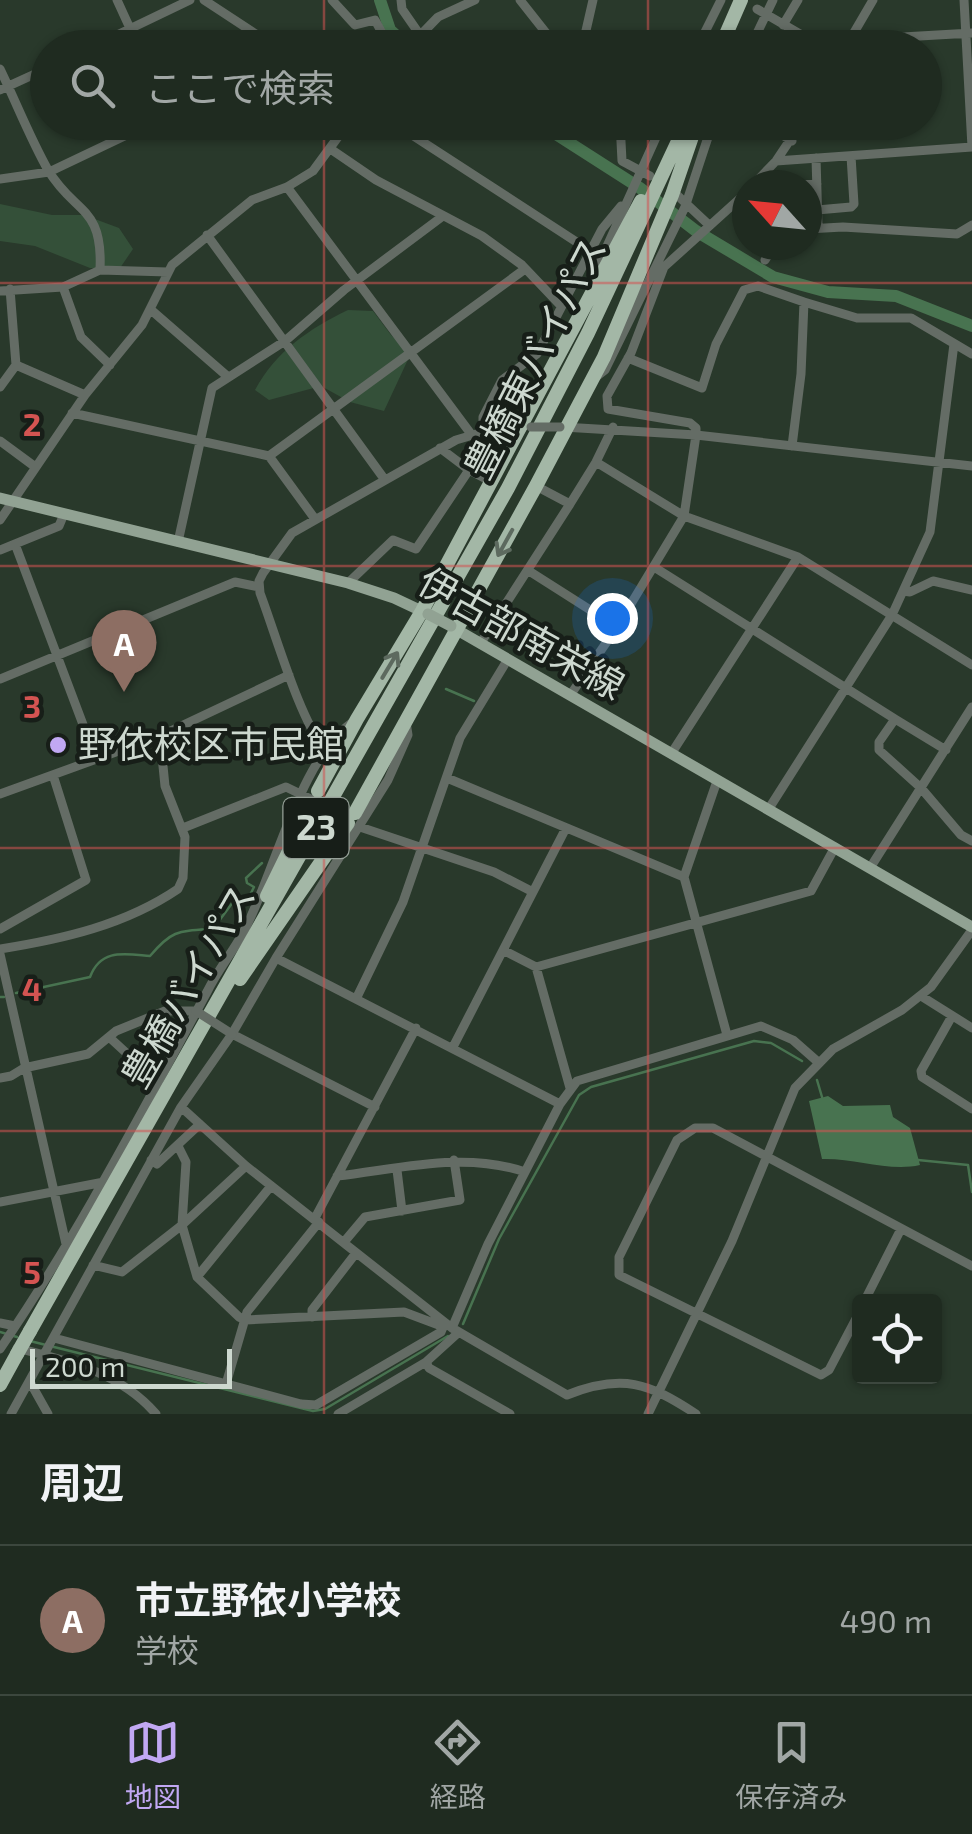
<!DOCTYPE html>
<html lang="ja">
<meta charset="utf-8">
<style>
body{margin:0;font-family:"Exo 2","Noto Sans JP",sans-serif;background:#2c372d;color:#f1f3f6}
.controls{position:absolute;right:30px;bottom:30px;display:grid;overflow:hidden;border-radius:10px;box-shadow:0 2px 8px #0004}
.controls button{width:90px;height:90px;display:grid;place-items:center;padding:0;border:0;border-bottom:2px solid #3c473e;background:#1f2b20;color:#f1f3f6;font:50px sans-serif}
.compass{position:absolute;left:732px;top:170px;width:90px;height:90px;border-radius:50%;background:#1f2b20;box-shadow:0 2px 8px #0004;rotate:297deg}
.scale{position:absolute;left:30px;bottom:25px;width:202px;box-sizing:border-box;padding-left:10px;border:5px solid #cdd8cf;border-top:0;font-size:28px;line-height:35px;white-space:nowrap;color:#cdd8cf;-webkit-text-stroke:8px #171e18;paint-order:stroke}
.you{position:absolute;left:612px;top:618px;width:35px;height:35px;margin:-25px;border:8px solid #fff;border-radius:50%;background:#1a73e8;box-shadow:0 0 0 15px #1a73e833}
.badge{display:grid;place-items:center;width:65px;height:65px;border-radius:50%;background:#c1a8f3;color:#fff;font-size:32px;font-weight:700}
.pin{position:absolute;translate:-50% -82px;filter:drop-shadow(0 2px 5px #0008)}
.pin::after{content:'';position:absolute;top:52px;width:35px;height:30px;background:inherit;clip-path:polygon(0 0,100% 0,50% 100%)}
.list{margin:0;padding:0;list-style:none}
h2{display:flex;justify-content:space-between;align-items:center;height:130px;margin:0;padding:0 40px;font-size:42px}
h2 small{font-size:32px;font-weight:400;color:#a1a7a5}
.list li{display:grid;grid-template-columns:65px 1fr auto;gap:30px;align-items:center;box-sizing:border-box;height:150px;padding:0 40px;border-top:2px solid #3c473e}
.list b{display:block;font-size:38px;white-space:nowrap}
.list p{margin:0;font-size:32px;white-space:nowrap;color:#a1a7a5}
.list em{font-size:32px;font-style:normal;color:#a1a7a5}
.icon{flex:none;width:55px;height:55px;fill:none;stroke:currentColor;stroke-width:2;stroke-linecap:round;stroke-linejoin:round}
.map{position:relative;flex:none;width:972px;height:1414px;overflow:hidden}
.search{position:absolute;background:#1f2b20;box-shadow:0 2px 8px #0004;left:30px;right:30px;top:30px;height:110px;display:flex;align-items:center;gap:25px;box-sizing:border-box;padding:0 35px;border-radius:55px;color:#a1a7a5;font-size:38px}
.sheet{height:280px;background:#1f2b20}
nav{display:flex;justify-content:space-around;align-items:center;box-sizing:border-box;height:140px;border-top:2px solid #3c473e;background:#1f2b20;font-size:28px;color:#a1a7a5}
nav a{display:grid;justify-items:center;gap:5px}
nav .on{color:#c1a8f3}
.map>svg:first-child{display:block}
</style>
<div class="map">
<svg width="972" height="1414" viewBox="0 0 972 1414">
<rect width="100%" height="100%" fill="#29392b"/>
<path fill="#345039" d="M0,204L52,215H84L119,228L133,249L120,268H90L35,246L0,241Z
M348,310L373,311L391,335L411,353L384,411L350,402L321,386L269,400L255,390C276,351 309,329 348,310Z"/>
<path fill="#487350" d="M828,1096L843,1106L890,1105L893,1117L910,1128L920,1165C889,1172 855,1158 822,1159L809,1101Z"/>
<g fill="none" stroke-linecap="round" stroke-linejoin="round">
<path stroke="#487350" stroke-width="2.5" d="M446,689L474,701
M16,993L90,977C101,948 125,954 150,956C172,930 178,931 213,929L233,902L249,897L254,887L247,883L246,878L262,863
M0,997H4
M817,1080L822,1097
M918,1160L968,1165L972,1192
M463,1324L499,1239L579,1095L591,1087L754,1041L771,1043L802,1061
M0,1332L17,1337
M30,1341L46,1345
M54,1347L313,1411L325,1409L448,1336"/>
<path stroke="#487350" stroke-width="12" d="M380,0L390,30L410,48
M537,122L640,188L696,231L773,277L828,292L896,296L972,326"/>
<path stroke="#646c65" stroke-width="9" d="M117,0L139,48
M204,0L277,48
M332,0L355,25L375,20L390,48
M401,0L402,9L420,35
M520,0L558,48
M964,0L972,147
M757,9L824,48
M783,25L798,0
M850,40L972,33
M90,48L190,0
M408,48L438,17L475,0
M582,48L593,0
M697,48L721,0
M750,48L773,0
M845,48L873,0
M0,69C16,102 30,138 48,170C75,215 103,205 100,270
M0,90L48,68
M392,122L595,254
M620,122L622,161L650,176
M761,122L792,141
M332,150L376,180L482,236L522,265L561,306
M816,158L818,226
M776,161L972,147
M767,171L775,185
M0,179L49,172L154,122
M753,185L776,161L802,122
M799,185L817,184
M287,187L471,434
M677,195L709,225
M817,210L851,207L854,204L851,156
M807,229L843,227L957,234L972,225
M207,235L385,480
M765,260L775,245
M594,275L663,122
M63,287L81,337L110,365
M10,289L16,365
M0,291L63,287L100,270L168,272
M150,309L227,376
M628,358L702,388L716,344L744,290L758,286L804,302
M596,377L605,370L685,207L713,122
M0,387L16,365L85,395
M72,413L269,456L315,519
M563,427L696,435L972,466
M483,431V417L502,380L537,354L602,229L621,206
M0,441L34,466
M792,446L801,374L804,302L857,318H911L972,354
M440,448L469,470L492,482
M269,456L525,269
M596,462L684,516L798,557L671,754
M570,504L596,462L613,427
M0,520L85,395L142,325L172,265L252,200L287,187L313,171L349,122
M178,542L212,388L285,341L344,290L443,216
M15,544L96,759
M0,550L59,526L64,514
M798,557L972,665
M654,567L895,719L879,742V750L921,788L961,835L972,841
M529,571L617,627
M348,583L393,540L416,549L469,470
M903,591L910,592L933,581L972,590
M480,644L570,504L536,486
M0,679L235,582L259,587
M571,694L617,627L684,516L696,435V428L690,423L608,409L607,396L631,353L664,267L747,192
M895,719L946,750
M325,750C299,718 276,635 260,593L259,581L263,573L292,533L456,440L493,429L523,427
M447,778L684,877
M717,781L684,877L727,1035
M0,794L160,736L289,675
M768,810L892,615L930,532L954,344
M360,827L494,872L533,892
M183,828L286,787L319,803
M870,868L972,707
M0,929L86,880L53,775
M0,949C63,939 125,925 178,889L183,878L185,837L165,786L160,736
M503,950L536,967L811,891L835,847
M0,954L66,1244
M276,958L560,1104
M536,967L570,1088
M921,996L972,1028
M357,997L403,902L460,738L508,659
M952,1016L921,1071L922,1077L972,1109
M232,1034L375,1107
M109,1037L159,1083
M453,1047L566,828
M0,1078L11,1076L24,1068L88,1054L116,1031L165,1011H196
M181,1107L246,1166L452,1328L567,1395C622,1373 649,1383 696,1414
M178,1146L186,1162L182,1225L197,1277L239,1317L246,1320L404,1312L444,1327
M151,1160L157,1164L200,1124
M397,1170L402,1211
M337,1176C399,1169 464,1151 525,1172
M0,1202L104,1182
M315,1218L416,1028
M344,1242L365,1217L460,1200L454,1160
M93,1265L122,1272L182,1225L246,1166
M197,1277L271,1186
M864,1302L901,1229
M860,1311L829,1370L821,1375L619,1275V1257L677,1140L695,1128H713L972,1266
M312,1317V1310L356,1253
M0,1323L15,1326
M452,1328L488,1244L560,1104L577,1081L761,1026L793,1040L818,1062
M54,1338L301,1404L316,1405L441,1332L443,1327
M17,1348C68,1361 120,1372 156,1414
M0,1349C78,1235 141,1113 207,992C217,971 232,953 243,933C275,874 300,754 356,720
M426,1362L429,1368L510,1414
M30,1382L48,1414
M226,1384L247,1312L319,1222
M11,1414L181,1107L232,1034L276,958L388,780L408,735L406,722
M338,1414L426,1362L458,1333
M648,1414L732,1241L795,1088L833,1049L902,1010L931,987L972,930"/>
<path stroke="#91a293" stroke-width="11" d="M0,498L348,583L394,598L428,614
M452,627L972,927"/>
<path stroke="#a3b7a6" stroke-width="14" d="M720,48L741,0
M318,791L357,719L422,611L641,201
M355,813L536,486L604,357L672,195L697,122
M267,896L312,804
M240,979L348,823
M30,1331L508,488L588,333L687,122
M0,1385L17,1354"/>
<path stroke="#646c65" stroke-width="9" d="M531,427H560
M320,803L343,816
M196,1011L232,1034"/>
<path stroke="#91a293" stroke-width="11" d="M428,614L451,626"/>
<path stroke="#a3b7a6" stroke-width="14" d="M17,1354L30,1331"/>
</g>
<defs><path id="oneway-shaft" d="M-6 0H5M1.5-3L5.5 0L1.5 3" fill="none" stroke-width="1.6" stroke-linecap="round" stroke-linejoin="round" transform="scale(2.5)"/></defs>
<g stroke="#5d6a5f">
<use href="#oneway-shaft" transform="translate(505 543) rotate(119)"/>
<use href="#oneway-shaft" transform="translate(390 665) rotate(-59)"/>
</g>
<path fill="none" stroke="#d45452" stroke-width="2.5" stroke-opacity="0.55" d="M324,0V48M648,0V48M324,122V1414M648,122V1414M0,283H972M0,566H972M0,848H972M0,1131H972"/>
<circle fill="#c1a8f3" stroke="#171e18" stroke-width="4" cx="58" cy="745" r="10"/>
<g text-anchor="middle" stroke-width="9" stroke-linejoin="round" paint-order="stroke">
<rect fill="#171e18" stroke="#96a098" stroke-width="2.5" x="283.5" y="798" width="65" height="60" rx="8"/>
<g font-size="35" font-weight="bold" fill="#cdd8cf">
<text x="316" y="840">23</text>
</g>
<g font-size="38" fill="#cdd8cf" stroke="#171e18">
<text transform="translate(536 358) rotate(-63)" y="13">豊橋東バイパス</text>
<text transform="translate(521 634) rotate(29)" y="13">伊古部南栄線</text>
<text transform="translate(189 986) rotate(-60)" y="13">豊橋バイパス</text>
</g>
<g font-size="38" fill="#cdd8cf" stroke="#171e18" text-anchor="start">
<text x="78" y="758">野依校区市民館</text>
</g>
</g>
<g font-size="32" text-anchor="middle" font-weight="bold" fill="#d45452" stroke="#171e18" stroke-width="9" stroke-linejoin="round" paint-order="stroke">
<text x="32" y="436">2</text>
<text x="32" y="718">3</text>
<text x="32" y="1001">4</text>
<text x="32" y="1284">5</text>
</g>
</svg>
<div class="controls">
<button><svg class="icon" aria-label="locate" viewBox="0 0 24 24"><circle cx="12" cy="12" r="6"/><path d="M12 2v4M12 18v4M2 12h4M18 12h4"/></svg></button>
</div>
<svg class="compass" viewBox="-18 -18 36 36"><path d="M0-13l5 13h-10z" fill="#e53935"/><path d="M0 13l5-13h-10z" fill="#a1a7a5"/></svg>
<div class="scale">200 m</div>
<div class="you"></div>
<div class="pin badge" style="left:124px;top:692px;background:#8d6e63">A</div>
<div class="search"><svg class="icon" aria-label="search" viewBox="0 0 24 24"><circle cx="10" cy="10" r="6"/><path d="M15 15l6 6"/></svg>ここで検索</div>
</div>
<section class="sheet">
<h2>周辺<small></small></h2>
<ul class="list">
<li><span class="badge" style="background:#8d6e63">A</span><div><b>市立野依小学校</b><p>学校</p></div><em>490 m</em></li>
</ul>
</section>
<nav>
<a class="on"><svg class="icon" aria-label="map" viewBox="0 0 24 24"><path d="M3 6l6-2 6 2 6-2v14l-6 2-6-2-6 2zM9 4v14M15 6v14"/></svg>地図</a>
<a><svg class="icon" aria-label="directions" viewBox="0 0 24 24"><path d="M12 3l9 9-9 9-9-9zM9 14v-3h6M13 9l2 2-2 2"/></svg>経路</a>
<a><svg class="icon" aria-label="saved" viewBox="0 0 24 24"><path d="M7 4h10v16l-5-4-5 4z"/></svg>保存済み</a>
</nav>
